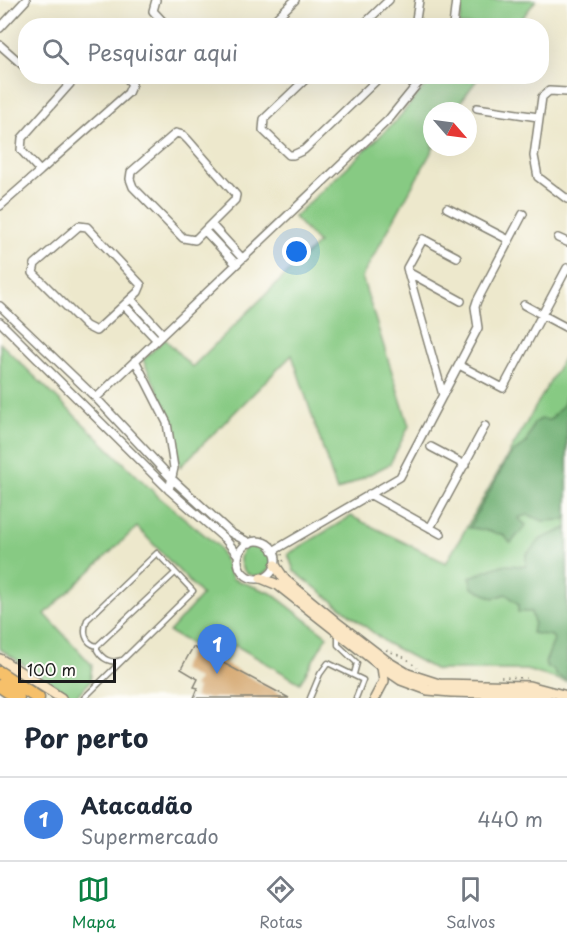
<!DOCTYPE html>
<html lang="pt">
<meta charset="utf-8">
<style>
body{margin:0;font-family:"Playpen Sans",sans-serif;background:#f2f2f3;color:#1f2937}
.compass{position:absolute;left:423px;top:102px;width:54px;height:54px;border-radius:50%;background:#fff;box-shadow:0 6px 24px #0002;rotate:118deg}
.scale{position:absolute;left:18px;bottom:15px;width:98px;box-sizing:border-box;padding-left:6px;border:3px solid #1c1c1c;border-top:0;font-size:16px;line-height:21px;white-space:nowrap;color:#1c1c1c;-webkit-text-stroke:4px #fdfcf7;paint-order:stroke}
.you{position:absolute;left:297px;top:252px;width:21px;height:21px;margin:-15px;border:4px solid #fff;border-radius:50%;background:#1a73e8;box-shadow:0 0 0 9px #1a73e833}
.badge{display:grid;place-items:center;width:39px;height:39px;border-radius:50%;background:#0b8043;color:#fff;font-size:20px;font-weight:700}
.pin{position:absolute;translate:-50% -50px;filter:drop-shadow(0 2px 3px #0008)}
.pin::after{content:'';position:absolute;top:32px;width:21px;height:18px;background:inherit;clip-path:polygon(0 0,100% 0,50% 100%)}
.list{margin:0;padding:0;list-style:none}
h2{display:flex;justify-content:space-between;align-items:center;height:78px;margin:0;padding:0 24px;font-size:26px}
h2 small{font-size:20px;font-weight:400;color:#747a83}
.list li{display:grid;grid-template-columns:39px 1fr auto;gap:18px;align-items:center;box-sizing:border-box;height:84px;padding:0 24px;border-top:2px solid #e0e1e3}
.list b{display:block;font-size:22px;white-space:nowrap}
.list p{margin:0;font-size:20px;white-space:nowrap;color:#747a83}
.list em{font-size:20px;font-style:normal;color:#747a83}
.icon{flex:none;width:33px;height:33px;fill:none;stroke:currentColor;stroke-width:2;stroke-linecap:round;stroke-linejoin:round}
.map{position:relative;flex:none;width:567px;height:698px;overflow:hidden}
.search{position:absolute;background:#fff;box-shadow:0 6px 24px #0002;left:18px;right:18px;top:18px;height:66px;display:flex;align-items:center;gap:15px;box-sizing:border-box;padding:0 21px;border-radius:24px;color:#747a83;font-size:22px}
.sheet{height:162px;background:#fff}
nav{display:flex;justify-content:space-around;align-items:center;box-sizing:border-box;height:84px;border-top:2px solid #e0e1e3;background:#fff;font-size:16px;color:#747a83}
nav a{display:grid;justify-items:center;gap:3px}
nav .on{color:#0b8043}
.map>svg:first-child{display:block}
</style>
<div class="map">
<svg width="567" height="698" viewBox="0 0 567 698">
<rect width="100%" height="100%" fill="#fdfcf7"/>
<filter id="ink" filterUnits="userSpaceOnUse"><feTurbulence type="fractalNoise" baseFrequency=".0167" numOctaves="2"/><feDisplacementMap in="SourceGraphic" scale="12" xChannelSelector="R" yChannelSelector="G"/><feConvolveMatrix kernelMatrix="1 2 1 2 8 2 1 2 1" color-interpolation-filters="sRGB"/></filter>
<filter id="wash" filterUnits="userSpaceOnUse"><feTurbulence type="fractalNoise" baseFrequency=".008" numOctaves="4" result="noise"/><feDisplacementMap in="SourceGraphic" scale="24" xChannelSelector="R" yChannelSelector="G"/><feGaussianBlur stdDeviation="1.35" result="paint"/><feColorMatrix in="noise" values="0 0 0 0 0 0 0 0 0 0 0 0 0 0 0 0 0 1.4 0 .05"/><feComposite in="paint" operator="in"/></filter>
<g filter="url(#wash)">
<rect width="100%" height="100%" fill="#ede8cc"/>
<path fill="#87ca83" stroke="#527350" stroke-width="1.5" d="M463,0H536L517,25H459Z
M432,77H479L454,111H432V147H434L362,277L409,426L390,464L337,491L292,355L180,467L171,419L143,360L165,339L192,367L318,243L294,217L396,121Z
M0,343L160,498L218,546L233,579L271,593L327,636L300,683L235,645L225,662L169,632L202,595L137,527L45,614L92,665L90,682L74,698L0,649Z
M567,352V682L526,670H436L388,644L294,571L288,554L351,516L446,563Z
M240 560a16 16 0 1 1 32 0a16 16 0 1 1-32 0Z"/>
<path fill="#6dae71" stroke="#446546" stroke-width="1.5" d="M567,386V517L563,520L543,521L528,515L518,518L526,525L511,543L502,534C491,533 481,528 469,528L510,455L526,443L534,423L541,419L550,420L564,404Z
M567,528V680L556,675L553,669L548,668L545,663L554,640L552,636L532,633L534,622L531,612H518V604L506,594L493,598L472,588L470,577L502,565L526,566V555L541,539Z"/>
<g id="blocks">
<path fill="#d5a871" d="M193,647L289,698H194L198,688L194,687L198,679L181,669Z"/>
</g>
</g>
<g filter="url(#ink)">
<use href="#blocks" fill-opacity="0" stroke="#848274" stroke-width="1.5"/>
<g fill="none" stroke-linecap="round" stroke-linejoin="round">
<defs>
<path id="lane" d="M338,633V645L357,663L354,674
M97,646L175,573
M84,698L193,591L157,553L87,620C83,631 84,643 97,646V650C102,659 111,664 121,660
M310,698L320,674L328,663L363,680L356,698"/>
<path id="street" d="M156,0L153,11L167,26
M268,26L295,0
M362,26L389,0
M415,26L419,0
M453,26L456,0
M0,28L26,0
M0,45L26,68
M77,76L22,138L21,150L40,171L128,93L132,84L125,76
M309,76L264,119L263,130L289,155H293L304,150L381,76
M567,92L549,91L542,97L534,156L538,177L567,199
M477,108L538,117
M176,133L183,135L188,140L236,195L235,200L195,240L183,238L133,187L130,179L131,172Z
M0,206L40,171
M447,208L509,240
M211,224L242,258
M79,226L87,227L141,285L138,292L96,331L86,326L33,273L35,264Z
M205,231L236,264
M558,238L567,242
M408,272L461,301
M131,299L162,333
M124,305L156,339
M524,305L567,328
M0,306L96,398L172,479L231,533L250,543
M0,322L169,490L225,539L238,555
M135,360L167,423L174,468L169,490
M459,365L503,388L567,268
M443,395L407,268L423,239L457,257
M96,398L389,119L424,76
M431,447L465,465
M369,494L441,534
M430,528L485,426
M238 560a19 19 0 1 1 38 0a19 19 0 1 1-38 0Z
M273,551L400,477L478,328L475,307L477,301L523,214"/>
<path id="secondary" d="M275,565L285,580L336,622L388,662L408,674L439,684L529,686L567,696
M261,578L278,585L382,667L401,680L428,690L451,692L530,694L546,698
M0,659L61,698
M375,698L384,681L382,667"/>
<path id="highway" d="M0,673L38,698
M0,686L18,698"/>
</defs>
<use href="#lane" stroke="#848274" stroke-width="7"/>
<use href="#street" stroke="#848274" stroke-width="10"/>
<use href="#secondary" stroke="#848274" stroke-width="12"/>
<use href="#highway" stroke="#848274" stroke-width="15"/>
<path stroke="#848274" stroke-width="1.5" stroke-dasharray="1.5 4.5" stroke-linecap="butt" d="M251,536H262L274,543
M282,554L284,564
M386,650L406,658L417,668
M501,677L529,678"/>
<use href="#lane" stroke="#fff" stroke-width="4"/>
<use href="#street" stroke="#fff" stroke-width="7"/>
<use href="#secondary" stroke="#fbe6c4" stroke-width="9"/>
<use href="#highway" stroke="#f6c06b" stroke-width="12"/>
</g>
</g>
</svg>
<svg class="compass" viewBox="-18 -18 36 36"><path d="M0-13l5 13h-10z" fill="#e53935"/><path d="M0 13l5-13h-10z" fill="#747a83"/></svg>
<div class="scale">100 m</div>
<div class="you"></div>
<div class="pin badge" style="left:217px;top:674px;background:#3f7fe0">1</div>
<div class="search"><svg class="icon" aria-label="search" viewBox="0 0 24 24"><circle cx="10" cy="10" r="6"/><path d="M15 15l6 6"/></svg>Pesquisar aqui</div>
</div>
<section class="sheet">
<h2>Por perto<small></small></h2>
<ul class="list">
<li><span class="badge" style="background:#3f7fe0">1</span><div><b>Atacadão</b><p>Supermercado</p></div><em>440 m</em></li>
</ul>
</section>
<nav>
<a class="on"><svg class="icon" aria-label="map" viewBox="0 0 24 24"><path d="M3 6l6-2 6 2 6-2v14l-6 2-6-2-6 2zM9 4v14M15 6v14"/></svg>Mapa</a>
<a><svg class="icon" aria-label="directions" viewBox="0 0 24 24"><path d="M12 3l9 9-9 9-9-9zM9 14v-3h6M13 9l2 2-2 2"/></svg>Rotas</a>
<a><svg class="icon" aria-label="saved" viewBox="0 0 24 24"><path d="M7 4h10v16l-5-4-5 4z"/></svg>Salvos</a>
</nav>
